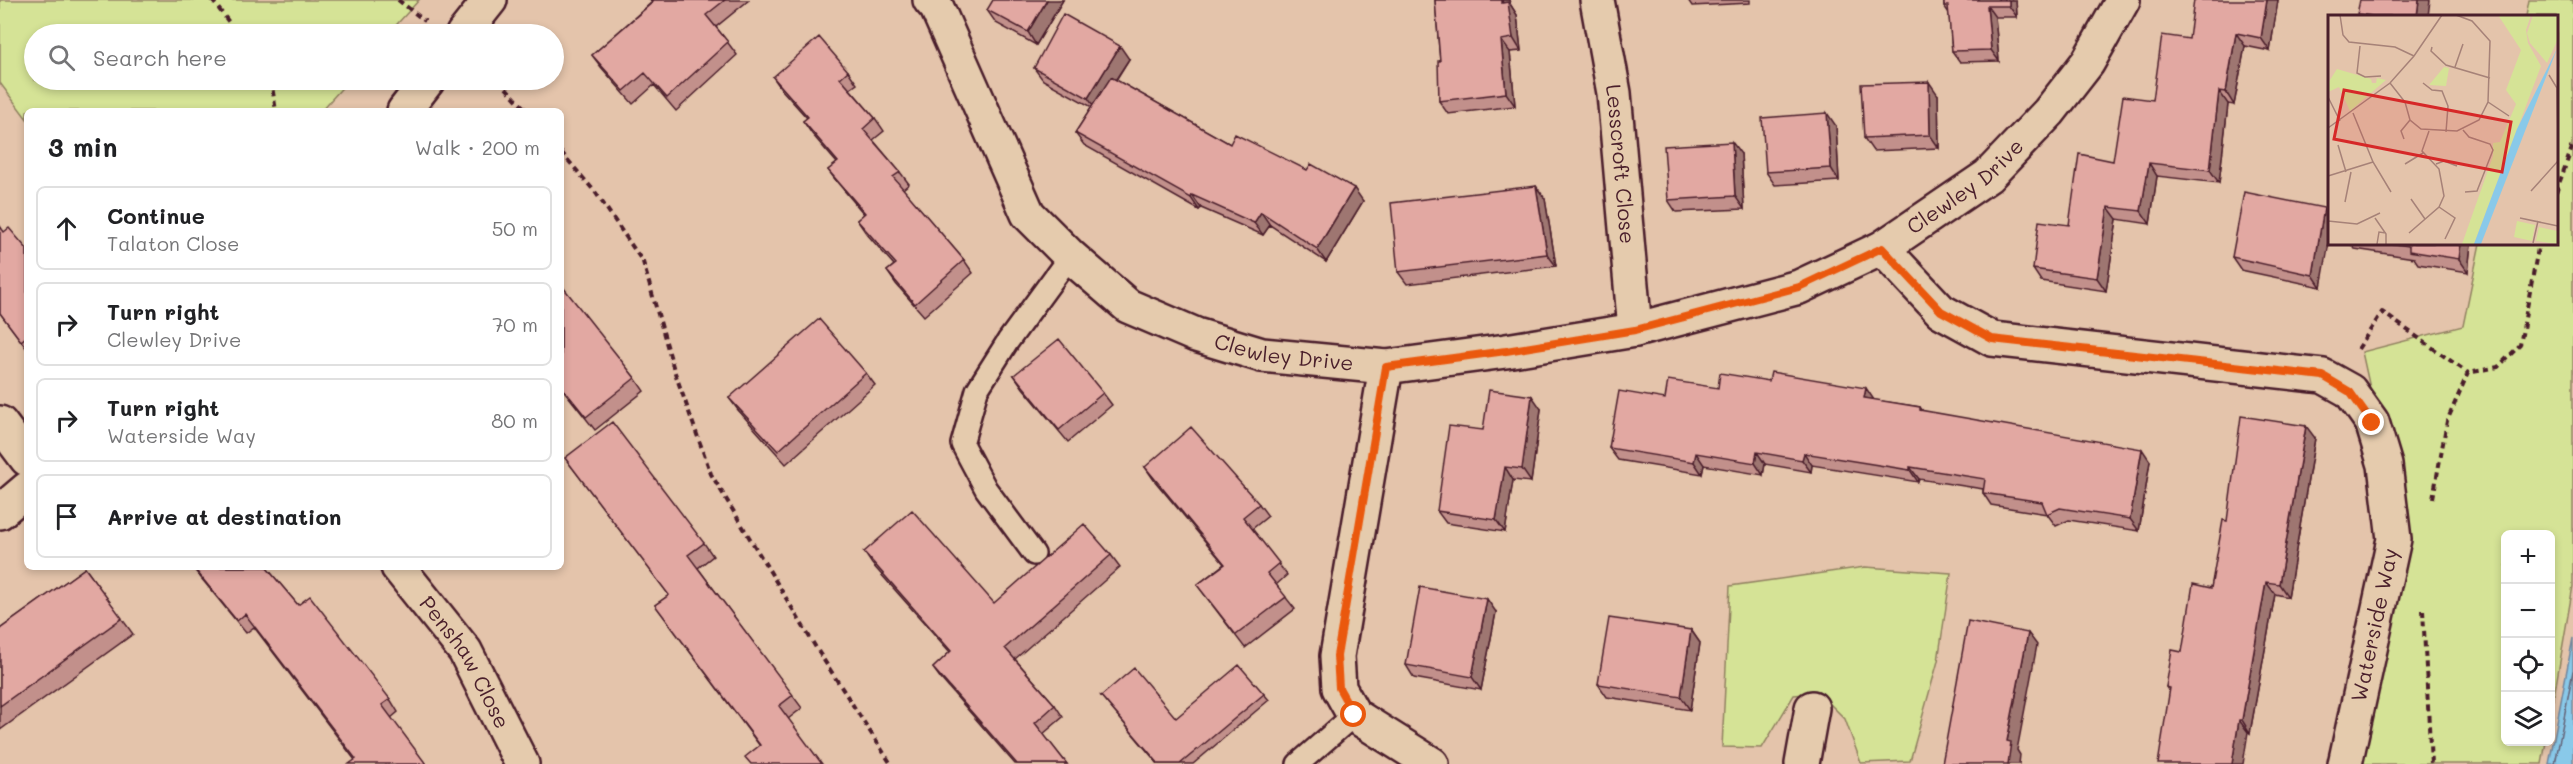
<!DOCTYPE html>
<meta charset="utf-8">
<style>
body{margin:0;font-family:Mali,sans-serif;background:#f6f6f6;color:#202124}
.controls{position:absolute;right:18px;bottom:18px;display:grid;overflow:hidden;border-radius:9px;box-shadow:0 3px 9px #0003}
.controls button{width:54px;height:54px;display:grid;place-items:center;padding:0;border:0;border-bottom:2px solid #e0e0e0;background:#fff;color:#202124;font:30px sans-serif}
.stop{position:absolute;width:18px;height:18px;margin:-14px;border:4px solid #ea580c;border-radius:50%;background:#fff}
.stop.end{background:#ea580c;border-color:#fff;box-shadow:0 2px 6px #0008}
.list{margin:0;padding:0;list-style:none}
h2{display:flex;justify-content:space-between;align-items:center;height:78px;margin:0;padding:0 24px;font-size:26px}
h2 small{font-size:20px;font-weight:400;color:#757577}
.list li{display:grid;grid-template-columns:39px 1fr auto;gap:18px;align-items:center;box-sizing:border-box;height:84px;margin:0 12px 12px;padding:0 12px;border:2px solid #e0e0e0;border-radius:9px}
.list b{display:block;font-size:22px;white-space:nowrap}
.list p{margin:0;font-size:20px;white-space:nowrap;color:#757577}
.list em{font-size:20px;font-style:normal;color:#757577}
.icon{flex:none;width:33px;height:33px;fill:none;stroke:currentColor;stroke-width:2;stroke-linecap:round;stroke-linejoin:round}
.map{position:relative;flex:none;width:2573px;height:764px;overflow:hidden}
.search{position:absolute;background:#fff;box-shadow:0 3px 9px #0003;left:24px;top:24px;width:540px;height:66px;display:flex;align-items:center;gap:15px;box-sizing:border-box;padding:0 21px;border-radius:33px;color:#757577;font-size:22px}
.panel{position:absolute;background:#fff;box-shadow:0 3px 9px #0003;left:24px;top:108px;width:540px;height:462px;border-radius:9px}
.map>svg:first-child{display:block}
</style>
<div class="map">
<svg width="2573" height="764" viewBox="0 0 2573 764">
<rect width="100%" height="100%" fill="#e4c4ab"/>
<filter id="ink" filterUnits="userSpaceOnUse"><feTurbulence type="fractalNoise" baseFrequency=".0167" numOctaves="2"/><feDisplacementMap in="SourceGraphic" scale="12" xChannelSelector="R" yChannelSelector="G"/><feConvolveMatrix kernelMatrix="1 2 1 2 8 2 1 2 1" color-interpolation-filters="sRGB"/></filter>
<g filter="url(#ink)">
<path fill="#d5e396" stroke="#908160" stroke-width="1.5" d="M0,0H419L388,34H34V80H349L321,111H27V119L0,83Z
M2529,0H2573V586L2551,714L2550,534H2506V742H2546L2542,764H2359L2406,552L2362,352L2463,326L2480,243H2556V16H2526Z
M1865,567L1951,573L1938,661L1910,761L1861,763L1845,719L1819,693L1794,695L1762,748L1722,747L1730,586Z"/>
<path fill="#89c9e9" stroke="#70859d" stroke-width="1.5" d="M2573,638V764H2549Z"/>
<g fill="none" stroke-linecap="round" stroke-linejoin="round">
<path stroke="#636377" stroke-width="1.5" d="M2555,764L2573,671"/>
<defs>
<path id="lane" d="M1034,554L986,489L962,444L977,390L1008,341L1070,256
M1298,764L1354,715"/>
<g id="street">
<path id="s1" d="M930,0L937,8L1028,214L1070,256L1128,306L1196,335L1262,355L1386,367L1506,351L1635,330L1799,287L1882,248L1988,176L2049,112L2088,62L2123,0"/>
<path id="s2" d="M1597,0L1614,93L1635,330"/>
<path d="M1882,248L1941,311L1992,339L2323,376L2350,391L2372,422L2385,465L2394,539L2345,764"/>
<path d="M1386,367L1337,656L1339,688L1354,715L1432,764"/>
<path d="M0,423L27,459"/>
<path id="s3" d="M398,567L465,651L522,764"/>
<path d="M1802,764L1812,708"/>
</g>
<path id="secondary" d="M463,34L490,0
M404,111L428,80
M0,512L27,489"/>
</defs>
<use href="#lane" stroke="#4a1f2b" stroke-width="26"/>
<use href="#street" stroke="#4a1f2b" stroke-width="38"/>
<use href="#secondary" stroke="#4a1f2b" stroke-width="38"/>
<path stroke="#4a1f2b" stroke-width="4" stroke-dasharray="6 4.5" stroke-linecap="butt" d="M212,0L238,34
M398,0L425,21
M271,80L276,111
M499,80L527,111
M561,152L596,193L643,262L674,370L711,474L818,651L891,764
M2556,192L2573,145
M2358,349L2382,312L2468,373
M2433,498L2447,421L2468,373L2498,367L2520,345L2539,243
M2423,610L2431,764"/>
<use href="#lane" stroke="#e5cbad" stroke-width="21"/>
<use href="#street" stroke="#e5cbad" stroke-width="33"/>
<use href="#secondary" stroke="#e5cbad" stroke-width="33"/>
</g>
<path fill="#c2908b" stroke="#4a1f2b" stroke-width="1.5" d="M650,0H749L716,27L737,55L676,111L654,85L633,104L601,67L592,55L652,2Z
M1063,0L1036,45L996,23L987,10Z
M1435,0H1509L1510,4L1517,15L1521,51L1510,52L1515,106L1448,114L1439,101L1440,61Z
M1688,0H1750V3L1692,6Z
M1944,0H2016L2017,17H1995L1999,61L1960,62L1952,51L1949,13L1944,6Z
M2278,0L2270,51L2245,46L2234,105L2228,104L2219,183L2157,176L2150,224L2117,219L2106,291L2041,281L2033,269L2069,225L2113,161L2153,100L2189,39Z
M1129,59L1116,80L1230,144L1363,201L1326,262L1270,225L1263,235L1201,208L1199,210L1084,145L1075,133L1092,107L1043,80L1034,68Z
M848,71L857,84L850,89L875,118L884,131L873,140L900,172L909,184L903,189L964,260L973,273L924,316L896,284L887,271L894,265L866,233L857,220L864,214L837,182L828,170L837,163L812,134L803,121L807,118L782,90L773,77Z
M1938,95L1939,148L1873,151L1864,138Z
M1836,126L1839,181L1775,185L1766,172Z
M1741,154L1744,209L1676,212L1668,200Z
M1536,186L1545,199L1556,266L1407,284L1398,272Z
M2330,216L2321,287L2241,270L2232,257Z
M4,232L27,249V349L0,313Z
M2350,243H2471L2468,272L2418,264L2414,258L2355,249Z
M561,289L635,378L644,391L595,430L561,387Z
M866,373L875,385L786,464L738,410L729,398Z
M1014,375L1103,393L1112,405L1068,442L1023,388Z
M1718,388L1874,400L1920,407L1923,411L2150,461L2139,531L2069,520L2056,526L2047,514L1991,505L1983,493V489L1919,479L1918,482L1812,465L1811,472L1765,464L1763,475L1704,465L1702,474L1618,460L1609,448L1665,399Z
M1541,409L1531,482L1513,480L1505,532L1446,523L1437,511L1483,430Z
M2315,438L2288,597L2275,594L2250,733L2248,732L2169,692L2166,687L2211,588L2227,521Z
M565,458L704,543L713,556L698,568L802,708L788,719L760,746L655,605L669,595Z
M1145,467L1259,504L1268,516L1252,529L1287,575L1276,585L1295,609L1245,648L1197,585L1224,564L1154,480Z
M864,552L994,603L1111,555L1120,567L1015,659L1055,705L1063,717L1043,734L1067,764H1015L941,679L933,668L950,652L872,564Z
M192,567H266L298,605L390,699L398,712L391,718L355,760L254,627L246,633Z
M85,568L133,634L0,730V629Z
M1496,612L1481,690L1414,678L1406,665Z
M1691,630L1700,643L1690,710L1607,697L1598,684Z
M1264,694L1269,700L1193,764H1158L1101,696L1176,718Z"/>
<path fill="#9e7671" stroke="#4a1f2b" stroke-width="1.5" d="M1047,0H1063L1036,45L1028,32Z
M1502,0H1509L1510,4L1517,15L1521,51L1513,38Z
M2009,0H2016L2017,17L2009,6Z
M2267,0H2278L2270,51L2261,38Z
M2419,0H2430L2428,16H2417Z
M1987,6L1995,17L1999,61L1991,50Z
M2236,33L2245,46L2234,105L2226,92Z
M1501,40L1510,52L1515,106L1506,93Z
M1120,46L1129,59L1096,110L1088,98Z
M1929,82L1938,95L1939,148L1930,135Z
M2219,91L2228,104L2219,183L2210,170Z
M1827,113L1836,126L1839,181L1831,168Z
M1732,142L1741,154L1744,209L1735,196Z
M2149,163L2157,176L2150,224L2141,211Z
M1536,186L1545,199L1556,266L1547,254Z
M1354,188L1363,201L1326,262L1317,249Z
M1192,195L1201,208L1199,210L1191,198Z
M2108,207L2117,219L2106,291L2097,278Z
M2324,208L2330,216V237L2321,287L2313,275Z
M1261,212L1270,225L1263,235L1254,223Z
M2461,243H2471L2468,272L2459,259Z
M1866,388L1874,400L1864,398Z
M1532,396L1541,409L1531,482L1522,469Z
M2306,426L2315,438L2288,597L2279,584Z
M2142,449L2150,461L2139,531L2130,519Z
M1757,452L1765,464L1763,475L1755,463Z
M1696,453L1704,465L1702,474L1694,462Z
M1804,453L1812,465L1811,472L1802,460Z
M1505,467L1513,480L1505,532L1496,520Z
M1910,467L1919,479L1918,482L1910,470Z
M2266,582L2275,594L2250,733L2242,720Z
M1487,599L1496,612L1481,690L1472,677Z
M1691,630L1700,643L1690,710L1681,697Z
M2028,633L2037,645L2017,750L2020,755L2019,764H2008L2007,741Z
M2239,720L2248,732L2243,764H2232Z"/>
<path fill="#e2a8a2" stroke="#4a1f2b" stroke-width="1.5" d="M651,0H725L706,15L728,42L667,98L645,73L624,91L592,55L653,2Z
M993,0H1047L1028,32L987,10Z
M1435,0H1502V3L1508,2L1513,38L1501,40L1506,93L1439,101L1438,61H1440Z
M1944,0H2009V6H1987L1991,50L1952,51L1948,6H1944Z
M2194,0H2267L2261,38L2236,33L2226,92L2219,91L2210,170L2149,163L2141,211L2108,207L2097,278L2033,269L2039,221L2069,225L2079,154L2113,161L2123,96L2153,100L2162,35L2189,39Z
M2360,0H2419L2417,16H2373L2357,14Z
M1063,14L1120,46L1088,98L1034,68Z
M819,37L848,71L840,78L875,118L863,129L900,172L893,177L964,260L915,304L887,271L896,264L857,220L865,213L828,170L838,162L803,121L808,117L773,77Z
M1111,77L1230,144L1235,134L1307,170L1311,164L1354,188L1317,249L1261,212L1254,223L1192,195L1191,198L1075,133Z
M1929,82L1930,135L1864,138L1861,84Z
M1827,113L1831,168L1766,172L1762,118Z
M1732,142L1735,196L1668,200L1664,146Z
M1536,186L1547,254L1398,272L1391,203Z
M2244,192L2324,208L2313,275L2232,257Z
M0,226L4,232L9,228L27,249V336L21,341L0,313Z
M2388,243H2461L2459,259L2409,251V246Z
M563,287L635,378L586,417L561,386V289Z
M819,319L866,373L778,451L729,398Z
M1059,339L1103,393L1059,430L1014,375Z
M1771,372L1866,388L1864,398L1920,407V410L2142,449L2130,519L2060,508L2047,514L2042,502L1983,493L1985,479L1910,467V470L1804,453L1802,460L1757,452L1755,463L1696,453L1694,462L1609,448L1619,391L1665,399L1668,380L1718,388L1720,373L1769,381Z
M1489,390L1532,396L1522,469L1505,467L1496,520L1437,511L1449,426L1483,430Z
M2241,416L2306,426L2279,584L2266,582L2242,720H2239L2232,764H2158L2170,688L2166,687L2172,650L2182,652L2193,584L2211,588L2223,520L2227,521Z
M612,422L704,543L688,555L793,695L779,706L822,764H751L745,757L760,745L655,605L669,595L565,458Z
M1191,427L1259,504L1243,517L1279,563L1267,573L1286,597L1236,635L1197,585L1225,564L1145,467Z
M912,510L994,603L1084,524L1111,555L1005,648L1055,705L1035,723L1067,764H1017L933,668L951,651L864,552Z
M193,567H266L298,605L310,596L390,699L382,705L426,764H349L356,759L245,614L237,621Z
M85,568L122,618L0,706V629Z
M1420,587L1487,599L1472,677L1406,665Z
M1609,618L1691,630L1681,697L1598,684Z
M1968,621L2028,633L2007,741L2011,742L2008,764H1942Z
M1239,665L1264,694L1180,764H1159L1101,696L1134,668L1176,718Z"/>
</g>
<g fill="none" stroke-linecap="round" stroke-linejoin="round" filter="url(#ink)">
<path stroke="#ea580c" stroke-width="8" d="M1354,715L1339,688L1337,656L1386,367L1506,351L1635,330L1799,287L1882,248L1941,311L1992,339L2323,376L2350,392L2372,423"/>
</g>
<g text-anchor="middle" stroke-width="4.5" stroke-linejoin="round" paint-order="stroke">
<g font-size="21" fill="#4a1f2b" stroke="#e5cbad">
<text dy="7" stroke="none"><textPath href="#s2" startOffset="166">Lesscroft Close</textPath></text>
<text dy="7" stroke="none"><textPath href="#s1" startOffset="1256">Clewley Drive</textPath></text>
<text dy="7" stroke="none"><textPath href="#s1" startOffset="536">Clewley Drive</textPath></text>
<text transform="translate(2375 625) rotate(-78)" y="7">Waterside Way</text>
<text dy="7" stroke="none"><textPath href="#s3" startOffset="117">Penshaw Close</textPath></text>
</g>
</g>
<g transform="translate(2328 15)">
<rect width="230" height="230" fill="#e4c4ab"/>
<path d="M170,0H203L198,15L200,28L213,51L146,229H134L165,141V128L172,127L188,89L178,75L193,35ZM205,0H229V26L219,48L202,28L199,18ZM116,52L121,53L118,71L101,70ZM9,54L43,64L44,68H48L49,63L58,65L22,96L11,72L0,77V68ZM189,206L207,210L204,226L186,222ZM211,212L229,216V229L208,226Z" fill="#d5e396"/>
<path d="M229,34L153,229H146L189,114Z" fill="#89c9e9"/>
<path fill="none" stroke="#a68278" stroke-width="1.5" d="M12,0L15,20L21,27L67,32L86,41M32,31L29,58L37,62L53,61M104,32L103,36L118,50L162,63M127,52L135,29M221,60L229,73L230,124M62,68L77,87L82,105L93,114L129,116L151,105L160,87L162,26L144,6L128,0M95,68L104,75L114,76L120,91L118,117M0,82L12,106M160,87L181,101M25,98L45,147L63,177M0,113L62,68L86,41L114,0M135,115L141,122L162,129L165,135L149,176L137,177M76,124L73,116L82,105M10,130L18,157M77,149L95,138M108,149L116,146L129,151M0,161L45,147M203,176L230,146M83,184L97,204M17,187L23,157M111,192L127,203L117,224M47,203L58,219V229M192,203L230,211M0,206L29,209L52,198M81,218L111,192L116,181L111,154L94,136L101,116M205,228L210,206M49,229L51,217L58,218"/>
<path fill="#d62828" fill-opacity="0.15" stroke="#d62828" stroke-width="3" d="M16,75L183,107L174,157L6,124Z"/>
<rect width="230" height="230" fill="none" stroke="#4a1f2b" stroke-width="3"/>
</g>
</svg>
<div class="controls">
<button>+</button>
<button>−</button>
<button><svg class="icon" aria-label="locate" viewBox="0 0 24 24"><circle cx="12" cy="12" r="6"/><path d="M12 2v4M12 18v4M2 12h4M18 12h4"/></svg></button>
<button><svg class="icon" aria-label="layers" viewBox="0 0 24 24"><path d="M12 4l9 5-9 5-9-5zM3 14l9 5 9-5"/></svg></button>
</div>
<div class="stop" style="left:1354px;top:715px"></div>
<div class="stop end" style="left:2372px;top:423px"></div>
<div class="search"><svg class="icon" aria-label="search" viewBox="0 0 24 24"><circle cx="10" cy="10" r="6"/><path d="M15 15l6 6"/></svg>Search here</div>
<section class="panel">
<h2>3 min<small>Walk · 200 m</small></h2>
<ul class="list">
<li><svg class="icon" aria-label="ahead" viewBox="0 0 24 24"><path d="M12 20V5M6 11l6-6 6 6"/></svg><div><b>Continue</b><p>Talaton Close</p></div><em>50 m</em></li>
<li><svg class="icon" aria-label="right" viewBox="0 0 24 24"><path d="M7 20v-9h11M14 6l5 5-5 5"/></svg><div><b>Turn right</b><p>Clewley Drive</p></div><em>70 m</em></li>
<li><svg class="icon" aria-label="right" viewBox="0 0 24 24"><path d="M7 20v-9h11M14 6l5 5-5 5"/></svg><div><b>Turn right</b><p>Waterside Way</p></div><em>80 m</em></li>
<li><svg class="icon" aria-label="arrive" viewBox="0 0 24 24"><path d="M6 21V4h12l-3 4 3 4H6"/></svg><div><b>Arrive at destination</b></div></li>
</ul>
</section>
</div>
